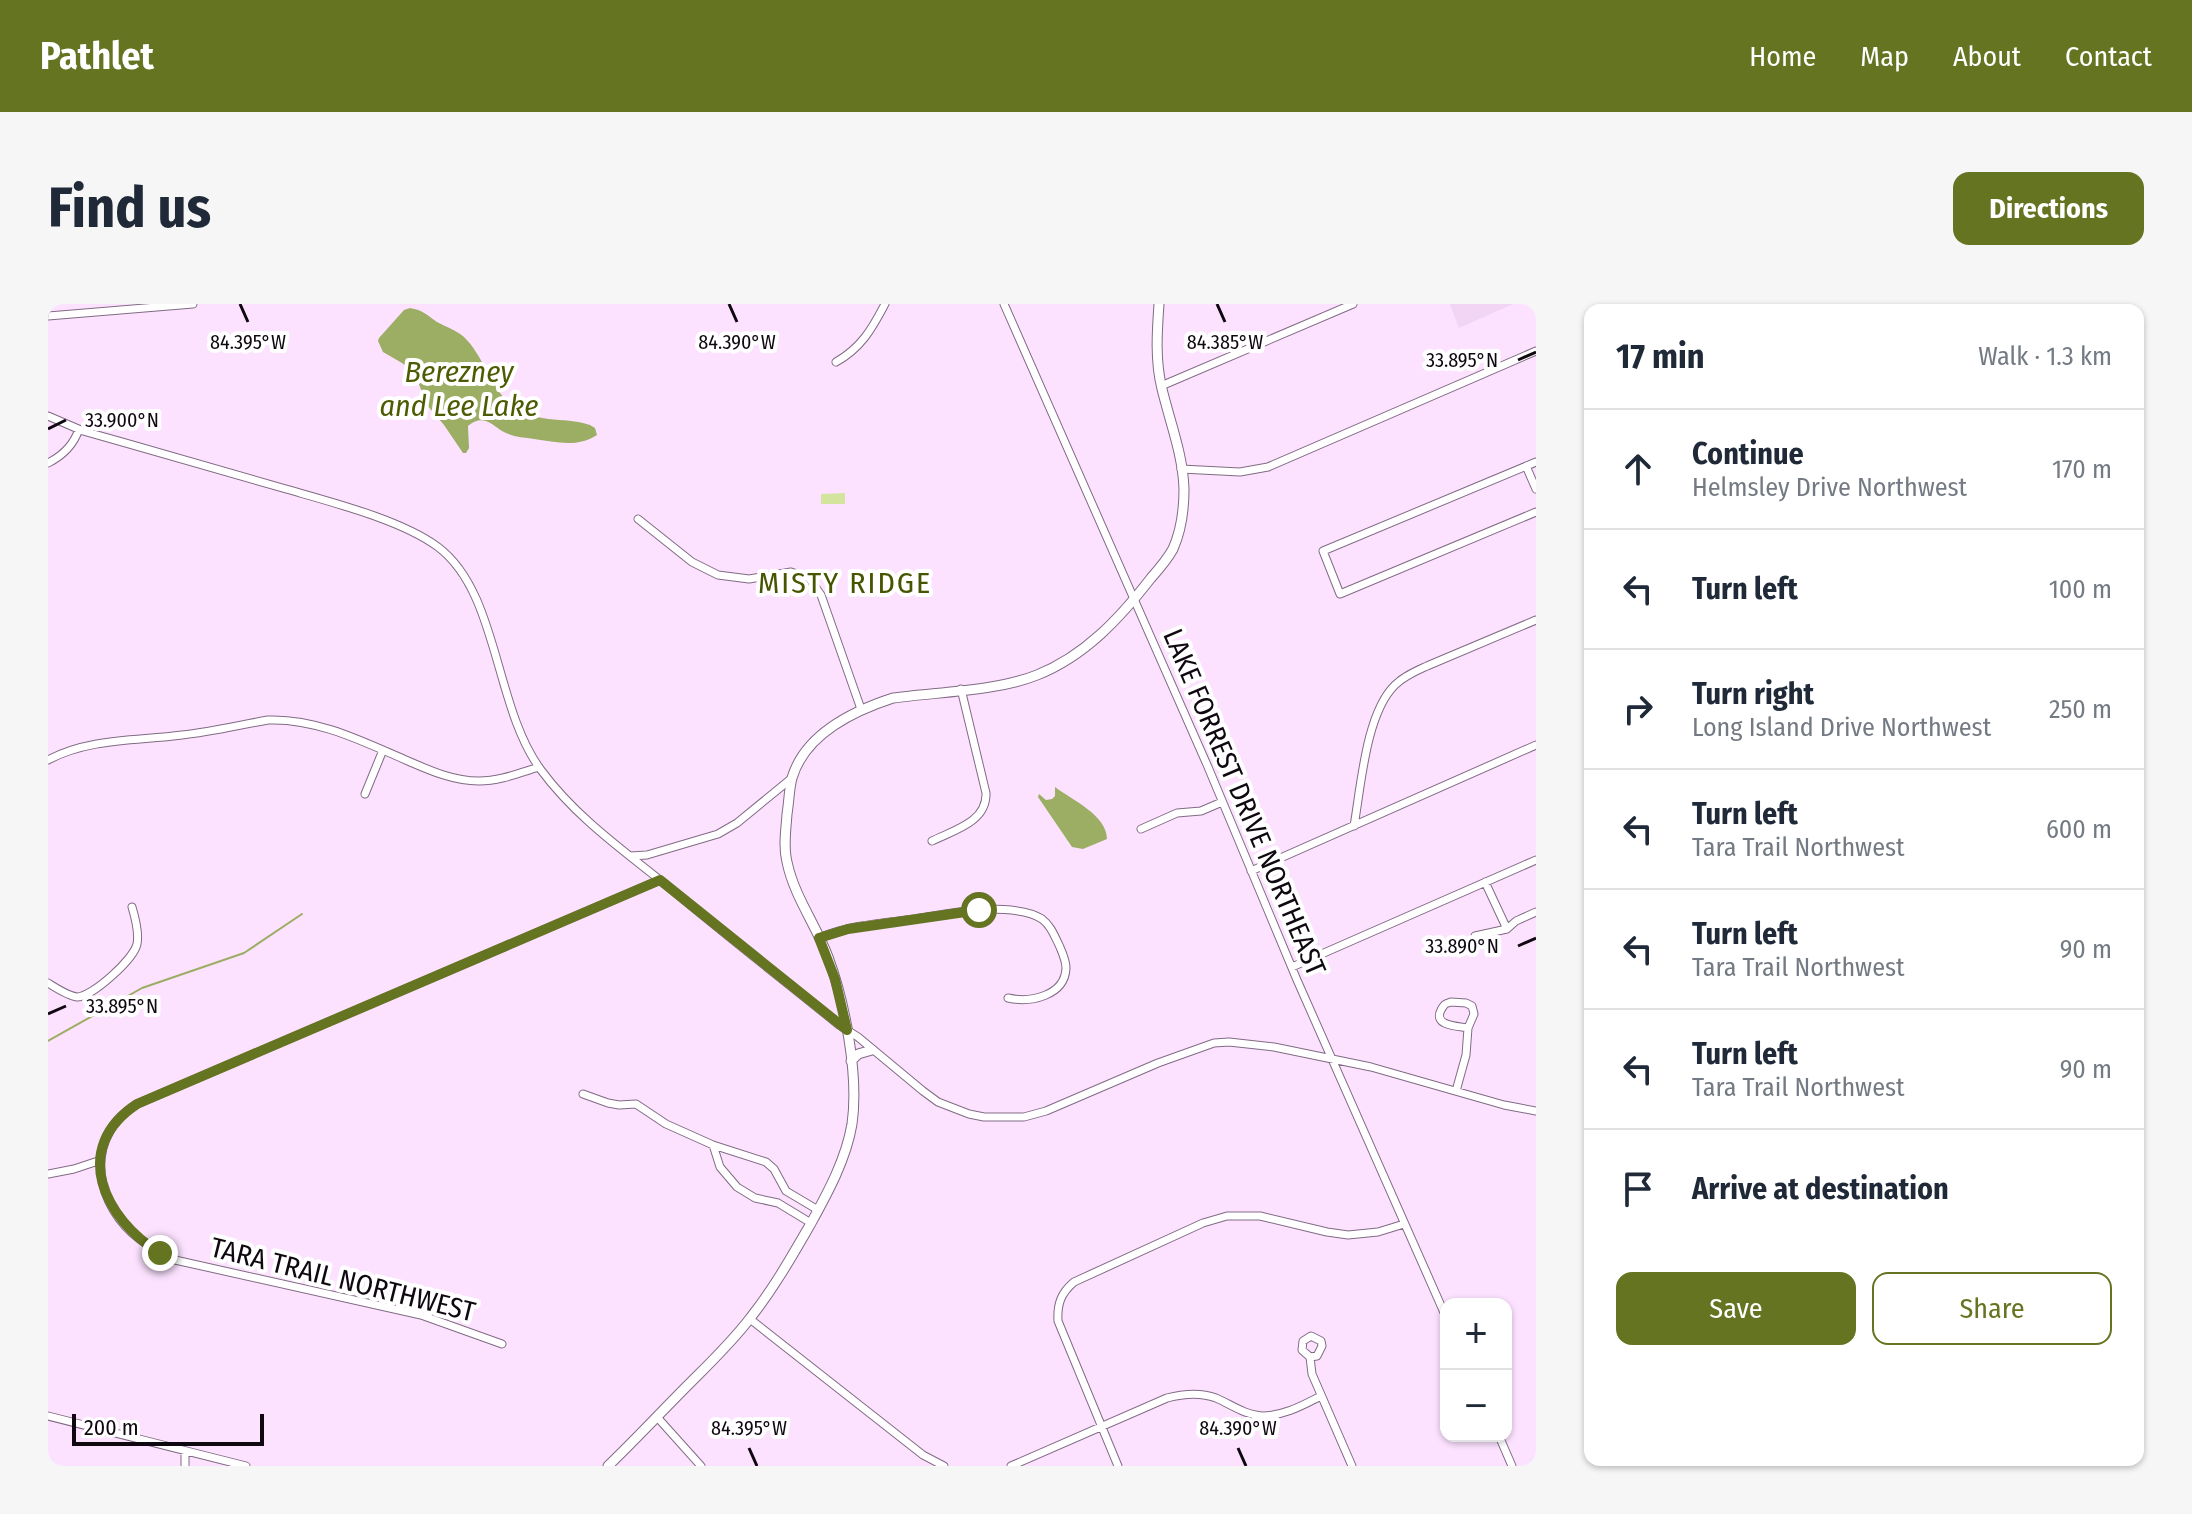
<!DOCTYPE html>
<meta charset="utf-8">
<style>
body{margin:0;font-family:"Fira Sans Condensed",sans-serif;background:#f6f6f7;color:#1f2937}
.controls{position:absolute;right:24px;bottom:24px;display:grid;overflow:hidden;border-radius:16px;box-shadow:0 2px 6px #0004}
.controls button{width:72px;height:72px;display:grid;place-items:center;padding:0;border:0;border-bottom:2px solid #e0e1e3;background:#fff;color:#1f2937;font:40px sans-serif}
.scale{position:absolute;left:24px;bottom:20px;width:192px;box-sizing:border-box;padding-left:8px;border:4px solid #100811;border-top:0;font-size:22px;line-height:28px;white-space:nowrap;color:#100811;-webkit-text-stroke:6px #fff;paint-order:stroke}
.stop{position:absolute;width:24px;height:24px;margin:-18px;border:6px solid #657421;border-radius:50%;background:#fff}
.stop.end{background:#657421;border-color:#fff;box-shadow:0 2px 8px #0008}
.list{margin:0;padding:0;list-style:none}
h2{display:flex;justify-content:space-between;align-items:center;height:104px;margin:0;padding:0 32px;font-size:34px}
h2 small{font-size:26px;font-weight:400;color:#747a83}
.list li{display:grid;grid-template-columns:52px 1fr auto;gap:24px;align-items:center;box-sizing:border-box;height:120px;padding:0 32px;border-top:2px solid #e0e1e3}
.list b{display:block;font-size:30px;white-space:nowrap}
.list p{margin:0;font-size:26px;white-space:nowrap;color:#747a83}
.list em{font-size:26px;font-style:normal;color:#747a83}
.actions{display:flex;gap:16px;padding:24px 32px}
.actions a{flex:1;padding:18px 0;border:2px solid #657421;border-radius:16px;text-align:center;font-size:28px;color:#657421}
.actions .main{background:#657421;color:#fff}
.icon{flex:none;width:44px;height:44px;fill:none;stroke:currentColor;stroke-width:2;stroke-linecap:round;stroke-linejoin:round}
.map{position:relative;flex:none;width:1488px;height:1162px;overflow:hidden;border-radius:16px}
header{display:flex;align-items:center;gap:48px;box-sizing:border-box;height:112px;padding:0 40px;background:#657421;color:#fff}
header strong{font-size:38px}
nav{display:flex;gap:44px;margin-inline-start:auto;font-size:28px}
.intro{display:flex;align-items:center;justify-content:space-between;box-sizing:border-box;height:192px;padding:0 48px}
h1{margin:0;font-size:56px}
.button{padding:20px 36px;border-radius:16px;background:#657421;color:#fff;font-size:28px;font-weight:700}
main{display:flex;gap:48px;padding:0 48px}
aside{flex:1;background:#fff;border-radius:16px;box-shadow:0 2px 6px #0004}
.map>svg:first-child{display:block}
</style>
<header>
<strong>Pathlet</strong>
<nav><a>Home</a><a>Map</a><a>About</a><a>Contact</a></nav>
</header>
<div class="intro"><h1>Find us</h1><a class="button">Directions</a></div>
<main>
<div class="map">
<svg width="1488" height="1162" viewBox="0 0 1488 1162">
<rect width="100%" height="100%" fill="#fce2ff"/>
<path fill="#f2d4f5" d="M1402,0H1465L1411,24Z"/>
<path fill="#d3e49e" d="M797,189V200H773V190Z"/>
<path fill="#9cad64" d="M362,4C375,6 379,11 389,18C398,23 408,26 416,33C434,50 444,84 461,99C486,121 515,112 542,121L547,124L549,131C530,144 507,138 486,135C475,133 464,133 454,127C449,124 444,119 438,117C430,115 425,118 420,122L421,144L418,149H415L396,121L379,101L367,70L354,59L335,48L330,37L331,34L356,6Z
M1007,483C1024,496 1059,511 1059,535L1035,545L1024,543L990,493L991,490L998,496L1004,495L1007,492Z"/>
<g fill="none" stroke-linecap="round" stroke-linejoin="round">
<path stroke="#9cad64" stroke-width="2" d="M0,737L94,684L196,649L254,610"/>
<defs>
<path id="minor" d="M956,0L1160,463L1249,676L1398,1013
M0,12L145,0
M788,58C813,44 824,25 837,0
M1113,82L1305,0
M0,112L35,127C103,146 171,166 238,185C283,198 354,216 390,243C451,289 446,403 493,466C527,512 572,544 617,580C674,628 733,674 791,721L810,733L875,787L890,798L921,810L936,813H976L998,807L1110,759L1166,739L1181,738L1226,743L1323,763L1456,801L1488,807
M1488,158L1275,247L1292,290L1488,208
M0,159C14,152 26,140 31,125
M1478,162L1488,185
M1133,165L1192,168L1220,163L1488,47
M590,215L644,258L670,271L701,275L743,268L761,274L773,291L813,405
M0,456C41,434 89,437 134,431C163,428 191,421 220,416C269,414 316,438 360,457C383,467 406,477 431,477C452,477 471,469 491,463
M317,490L335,446
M1306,522C1313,482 1318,409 1347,381C1356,372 1368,367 1379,362L1488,316
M1093,525L1129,509L1153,507L1174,498
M884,537C906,526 939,518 938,489L913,385
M582,552L599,551L670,530L689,519L744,474
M1203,567L1488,441
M1437,578L1459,625
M1427,632L1459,625L1468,617L1488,608
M771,634C801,621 835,619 867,615C891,611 916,606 940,605C956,605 981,606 994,615C1003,622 1006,631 1011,641C1014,648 1018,656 1018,664C1017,692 982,699 960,694
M1244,663L1488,556
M0,679C8,684 20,692 29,693C44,693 86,655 89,640C91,630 87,613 84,603
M1403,698L1418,699L1424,702L1426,710L1420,724C1409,722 1385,722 1393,706C1397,699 1397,700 1403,698Z
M1408,787L1418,751L1420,724
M535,790L560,799L571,801L588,800L618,820L665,841L718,858L726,865L738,887L770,906
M665,841L672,863L689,883L707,894L730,899L763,919
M0,870L26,865L53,856
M702,1015L875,1151L896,1162
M454,1040L373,1011L127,956C112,949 97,941 84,929C44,892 39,831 89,800L612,576
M1262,1053L1269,1052L1274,1042L1273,1037L1263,1032L1255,1037L1254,1046L1262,1053L1264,1070L1304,1162
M0,1112L198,1162
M609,1113L653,1162
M1451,1132L1464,1162
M137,1162V1147
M963,1162L1119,1094C1134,1090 1152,1088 1168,1094C1184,1101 1197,1111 1214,1112C1236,1112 1255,1101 1273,1092
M1070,1162L1010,1017C1009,1000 1013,989 1026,978L1155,919L1179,912H1212L1279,928L1300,931L1330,928L1356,920"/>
<path id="major" d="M803,757L810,750L824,746
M560,1162C588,1135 614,1107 641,1080C663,1058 685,1037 703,1013C726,984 744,952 762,921C779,890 798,856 804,820C811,771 797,699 780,653C768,621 746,592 739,558C735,542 738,526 739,510C741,498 741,485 744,474C757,430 805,407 845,394C888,388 950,387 989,371C1037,352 1072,314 1103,274C1111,265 1119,256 1125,245C1133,227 1136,205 1136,185C1135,151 1122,118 1114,85C1107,57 1109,28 1111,0"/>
</defs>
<use href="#minor" stroke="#816b84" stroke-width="9"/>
<use href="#major" stroke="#816b84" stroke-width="11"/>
<use href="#minor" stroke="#fff" stroke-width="7"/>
<use href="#major" stroke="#fff" stroke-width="9"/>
</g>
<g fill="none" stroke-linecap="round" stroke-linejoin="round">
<path stroke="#657421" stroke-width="10" d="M112,949C56,915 22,844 89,800L612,576L799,726L787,675L771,634L800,625L931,606"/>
</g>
<path fill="none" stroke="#100811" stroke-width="3" d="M192,0L200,18M681,0L689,18M1169,0L1177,18M1470,56L1488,48M0,125L18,116M1470,642L1488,634M0,710L18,702M701,1144L709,1162M1190,1144L1198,1162"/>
<g text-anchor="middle" stroke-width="8" stroke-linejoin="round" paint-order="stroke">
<g font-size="28" fill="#100811" stroke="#fff">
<text transform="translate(1197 498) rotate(67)" y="10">LAKE FORREST DRIVE NORTHEAST</text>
<text transform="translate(295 975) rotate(14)" y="10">TARA TRAIL NORTHWEST</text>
</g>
<g font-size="30" font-style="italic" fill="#4e5b03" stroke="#fff">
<text x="411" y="78">Berezney<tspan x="411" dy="34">and Lee Lake</tspan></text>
</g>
<g font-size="30" letter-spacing="2" fill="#475400" stroke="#fff">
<text x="797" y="289">MISTY RIDGE</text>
</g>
</g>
<g font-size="20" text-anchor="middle" fill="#100811" stroke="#fff" stroke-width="8" stroke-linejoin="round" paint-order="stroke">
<text x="200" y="45">84.395°W</text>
<text x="1177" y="45">84.385°W</text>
<text x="689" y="45">84.390°W</text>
<text x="1414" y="63">33.895°N</text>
<text x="74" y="123">33.900°N</text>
<text x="1414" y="649">33.890°N</text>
<text x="74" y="709">33.895°N</text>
<text x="701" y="1131">84.395°W</text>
<text x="1190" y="1131">84.390°W</text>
</g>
</svg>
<div class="controls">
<button>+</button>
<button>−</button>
</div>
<div class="scale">200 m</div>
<div class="stop" style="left:931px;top:606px"></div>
<div class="stop end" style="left:112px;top:949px"></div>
</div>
<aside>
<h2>17 min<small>Walk · 1.3 km</small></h2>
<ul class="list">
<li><svg class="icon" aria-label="ahead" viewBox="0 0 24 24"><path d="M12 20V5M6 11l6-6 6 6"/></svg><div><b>Continue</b><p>Helmsley Drive Northwest</p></div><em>170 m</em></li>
<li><svg class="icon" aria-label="left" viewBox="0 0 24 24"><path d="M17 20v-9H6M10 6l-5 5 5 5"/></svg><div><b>Turn left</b></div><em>100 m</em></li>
<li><svg class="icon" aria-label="right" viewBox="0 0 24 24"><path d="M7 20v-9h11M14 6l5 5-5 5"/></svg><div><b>Turn right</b><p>Long Island Drive Northwest</p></div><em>250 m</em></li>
<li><svg class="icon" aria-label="left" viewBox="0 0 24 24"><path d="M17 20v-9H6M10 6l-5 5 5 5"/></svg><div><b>Turn left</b><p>Tara Trail Northwest</p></div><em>600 m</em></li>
<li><svg class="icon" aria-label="left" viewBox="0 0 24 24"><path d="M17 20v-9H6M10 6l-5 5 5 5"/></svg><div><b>Turn left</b><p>Tara Trail Northwest</p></div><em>90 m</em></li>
<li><svg class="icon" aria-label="left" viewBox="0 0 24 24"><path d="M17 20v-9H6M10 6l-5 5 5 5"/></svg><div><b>Turn left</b><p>Tara Trail Northwest</p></div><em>90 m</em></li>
<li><svg class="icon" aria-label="arrive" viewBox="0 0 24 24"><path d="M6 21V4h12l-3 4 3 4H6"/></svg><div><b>Arrive at destination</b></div></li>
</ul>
<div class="actions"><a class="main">Save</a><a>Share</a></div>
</aside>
</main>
